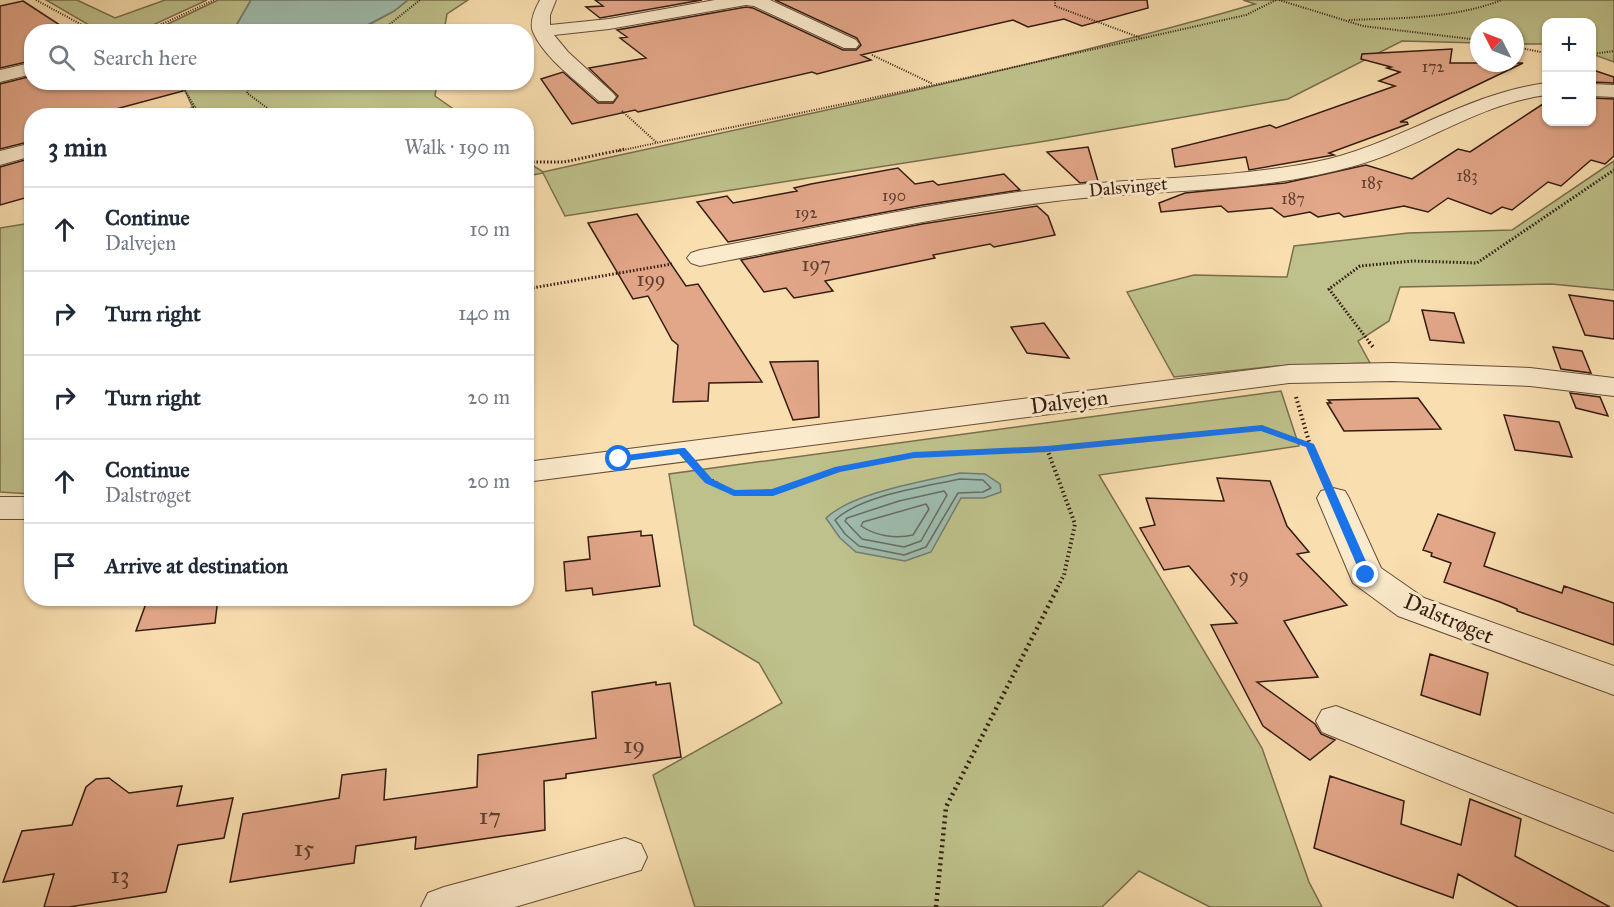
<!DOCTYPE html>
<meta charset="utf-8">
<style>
body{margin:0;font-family:"IM FELL Great Primer",serif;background:#f6f6f7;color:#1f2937}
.controls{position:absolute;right:18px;top:18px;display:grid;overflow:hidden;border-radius:12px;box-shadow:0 2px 4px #0004}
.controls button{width:54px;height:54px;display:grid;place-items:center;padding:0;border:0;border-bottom:2px solid #e0e1e3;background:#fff;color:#1f2937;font:30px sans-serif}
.compass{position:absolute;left:1470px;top:18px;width:54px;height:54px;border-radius:50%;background:#fff;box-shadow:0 2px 4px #0004;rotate:312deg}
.stop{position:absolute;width:18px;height:18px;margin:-14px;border:4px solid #1a73e8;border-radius:50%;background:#fff}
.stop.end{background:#1a73e8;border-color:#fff;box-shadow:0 2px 6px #0008}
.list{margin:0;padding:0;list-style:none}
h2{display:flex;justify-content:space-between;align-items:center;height:78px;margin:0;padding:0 24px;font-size:26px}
h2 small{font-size:20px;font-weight:400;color:#747a83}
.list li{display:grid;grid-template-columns:39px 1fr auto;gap:18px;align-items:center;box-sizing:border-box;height:84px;padding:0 24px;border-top:2px solid #e0e1e3}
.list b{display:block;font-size:22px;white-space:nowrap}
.list p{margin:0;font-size:20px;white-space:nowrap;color:#747a83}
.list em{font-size:20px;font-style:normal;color:#747a83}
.icon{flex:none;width:33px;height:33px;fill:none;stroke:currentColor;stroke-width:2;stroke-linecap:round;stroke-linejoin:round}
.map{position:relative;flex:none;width:1614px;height:907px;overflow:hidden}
.search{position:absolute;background:#fff;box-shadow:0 2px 4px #0004;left:24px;top:24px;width:510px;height:66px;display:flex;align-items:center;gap:15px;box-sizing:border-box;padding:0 21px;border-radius:24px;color:#747a83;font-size:22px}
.panel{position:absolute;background:#fff;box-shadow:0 2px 4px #0004;left:24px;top:108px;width:510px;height:498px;border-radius:24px}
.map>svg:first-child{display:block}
</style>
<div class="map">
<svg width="1614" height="907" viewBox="0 0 1614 907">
<rect width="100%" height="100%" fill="#f9deaf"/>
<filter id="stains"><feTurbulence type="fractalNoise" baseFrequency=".00333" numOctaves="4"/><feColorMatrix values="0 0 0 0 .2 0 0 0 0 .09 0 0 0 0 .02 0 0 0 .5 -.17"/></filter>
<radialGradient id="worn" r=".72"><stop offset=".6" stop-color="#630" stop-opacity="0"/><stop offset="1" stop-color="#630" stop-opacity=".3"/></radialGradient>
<path fill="#bec18b" stroke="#7a6e4e" stroke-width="1.5" d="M46,0H77L115,18L165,0H207L140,31L101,32Z
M218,0H251L233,31L151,32Z
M408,0H468L447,14L444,31L356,32L394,11Z
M1243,0H1614V62L1592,54V22H1546V44H1515V27H1479V43L1402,41L1288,99L1046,141L565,216L543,173L527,176L526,161L543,172C781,119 1021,72 1255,4Z
M178,83H437L435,96L462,115H196L183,86Z
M1614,161V290L1551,284L1400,287L1389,321L1358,341L1370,363L1277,366L1174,377L1127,292L1194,275L1287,277L1294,246L1408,233L1512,230Z
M31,223H32L31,494L0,492V228Z
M1281,391L1299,446L1099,475L1262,748L1309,882L1322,907H1210L1139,871L1102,907H695L653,775L782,703L759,663L694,625L669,474Z"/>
<path fill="#9ebcae" stroke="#747c70" stroke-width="1.5" d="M251,0H408L394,11L356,31H233Z
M960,473L985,474L1000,484L1001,492L984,498H961L931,552L905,561L856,552L840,538L826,518C854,492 922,482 960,473Z"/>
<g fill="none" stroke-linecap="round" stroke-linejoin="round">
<path stroke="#6a6c60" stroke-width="1.5" d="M960,479L983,480L991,488L983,492L958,493L926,547L904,555L859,546L845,534L835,520C862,495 924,487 960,479Z
M944,491L947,495L921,541L904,547L862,539L845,521L847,518L899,501Z
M926,504L929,509L913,535C896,539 876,536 861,526L863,522Z"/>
</g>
<path fill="#e2a688" stroke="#351c12" stroke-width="1.5" d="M595,0H702L600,18L586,7L603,6Z
M775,0H1147L1148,8L1082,26L1064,19L1028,27L1013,20L861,55L871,60L817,74L812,72L638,112L635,110L572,124L541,79L563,72L598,103H613L618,96L589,68L646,58L620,38L627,37L617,30L746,7L753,8L843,50H856L861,45L857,38Z
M23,1L63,27L32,32V63L26,62L0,68V6Z
M1452,49L1450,63H1523L1400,122H1407L1408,124L1329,153L1334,155L1249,170L1246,157L1175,167L1172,149L1270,125L1276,128L1395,86L1379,81L1400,72L1387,68L1391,67L1361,59L1362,54Z
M1596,71L1614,77V83L1592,82V72Z
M32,76V82H181L183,91L90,116H32V141L0,149V84Z
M1592,98L1614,99V156L1605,164L1591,160L1561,186L1548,182L1512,210L1502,207L1491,214L1448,198L1428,212L1404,206L1344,217L1339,213L1318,217L1310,212L1284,217L1272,208L1228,212L1221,206L1161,212L1159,203L1185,193L1285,183L1366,165L1412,179L1458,149L1470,152L1546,102V122H1592Z
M1088,147L1098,181L1080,183L1047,152Z
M32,158V196L0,205V167Z
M898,168L915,184L933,181L938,185L1004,174L1020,190L923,205L728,242L697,202L727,196L733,203L797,191L794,188L811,184Z
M1037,206L1048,216L1055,235L994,247L990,244L933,255L935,258L825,281L833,291L794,298L786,288L764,292L741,260L922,224Z
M637,214L686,286L698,284L762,382L709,383L708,401L673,402L678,345L672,340L648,296L633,299L588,223Z
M1569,295L1614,301V339L1585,335Z
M1422,310L1454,313L1464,343L1430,340Z
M1044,323L1069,358L1027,353L1011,327Z
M1553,347L1582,351L1591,373L1561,369Z
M818,361L819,417L793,420L770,362Z
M1570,393L1600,397L1608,416L1576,408Z
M1418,398L1441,429L1344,431L1327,403H1331L1328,400Z
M1504,415L1559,422L1572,457L1515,450Z
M1217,478L1270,481L1287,526L1309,552L1297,554L1347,605L1284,621L1318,677L1257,682L1315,724L1321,734L1335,740L1310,760L1263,726L1211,625L1237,623L1189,566L1164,570L1140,528L1155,525L1146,498L1224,501Z
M1438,514L1495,533L1484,566L1562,593L1564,586L1614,603V645L1517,611V609L1500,602L1444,582L1451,563L1431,556L1432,553L1423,550Z
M641,531V536L652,535L660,586L593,595L592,588L566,591L564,562L590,559L588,537Z
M148,598H218L215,623L136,631Z
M1430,654L1488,673L1480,715L1421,695Z
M656,682V685L670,683L681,757L566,774V778L544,781L545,830L415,849L416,837L356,846L354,863L230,882L243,814L339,798L342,775L386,769L384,800L477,787L478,755L596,738L592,692Z
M1330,776L1404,801L1401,824L1461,845L1470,799L1521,819L1515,856L1610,907H1518L1458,874L1453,898L1314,848Z
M109,778L129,793L182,786L177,806L233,798L224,838L178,845L166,892L69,907H44L54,874L3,882L22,831L72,825L86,787L96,779Z"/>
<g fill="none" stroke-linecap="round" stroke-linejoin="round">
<defs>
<path id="minor" d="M540,0H556L550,15V25L609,19L715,0H770L856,40L859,44L856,48H844L754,6L746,5L609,29L554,35L568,52L613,93L616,97L613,101H599C577,81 545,59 533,32C529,22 535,9 540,0Z
M26,64L32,66V74L0,82V70Z
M1546,83V95C1488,103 1440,134 1387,155C1364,164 1341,170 1317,175C1231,193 1143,190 1056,201C936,216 818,243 700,266L691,263L687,258L691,253L700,250C819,228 937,201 1058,187C1143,177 1230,179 1315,162C1396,146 1463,94 1546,83Z
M1592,84L1614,85V97L1592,96Z
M32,143V156L0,165V151Z
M1392,363L1530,368L1614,378V396L1530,386L1392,381L1289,383L526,482V462L1289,365Z
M1333,488L1345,491L1349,498L1381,568L1424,598L1614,666V695L1398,616L1353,583L1317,498L1321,491Z
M0,497H32V519H0Z
M1336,706L1614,814V851L1322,732L1316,721L1322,710Z
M625,838L641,844L647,857L641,870L515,907H421L428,893L444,887Z"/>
</defs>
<use href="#minor" stroke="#664c39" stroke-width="2"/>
<path stroke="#351c12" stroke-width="2" stroke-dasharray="1 1.5" stroke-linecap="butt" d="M36,0L95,32
M1055,0V6L1141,38
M1279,0L1363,26L1479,40
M1349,20C1401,18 1452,19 1502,0
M161,24L177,32
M145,32L214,0
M380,32L420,0
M1515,47L1546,53
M1592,54L1614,51
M872,55L933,84
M180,82L200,116
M249,82L247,93L274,113L273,116
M622,111L656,142
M159,116L196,107
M618,151L934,85L1246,15L1276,0"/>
<path stroke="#351c12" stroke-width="3" stroke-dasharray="1.5 2" stroke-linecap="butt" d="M526,162H564L625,149
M526,289L672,264
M1370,343L1329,289L1360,266L1413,261L1477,263L1614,170"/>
<path stroke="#351c12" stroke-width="4" stroke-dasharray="1.5 3" stroke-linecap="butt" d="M1369,342L1374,348
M1296,397L1310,445
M1047,449L1075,524L1064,575L1056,590
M704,476L733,493H773L838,469L914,455L1047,449L1261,428L1310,446L1323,474"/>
<path stroke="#351c12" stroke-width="4.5" stroke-dasharray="2 4" stroke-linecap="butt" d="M936,907L946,807L1057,589"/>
<use href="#minor" fill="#fbeacb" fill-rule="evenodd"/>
</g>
<path fill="#1a73e8" d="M1262,425L1314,444L1372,575L1370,577H1362L1361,575L1306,447L1261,431L1047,452L914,458L840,472L773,496H734L705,483L679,454L619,462L614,459L619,456L682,448H685L712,479L735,490L772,489L835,467L914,452L1047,446Z"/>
<g text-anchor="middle" stroke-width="6" stroke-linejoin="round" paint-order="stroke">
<g font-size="16" fill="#603e30">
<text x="1433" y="72">172</text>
<text x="1467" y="181">183</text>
<text x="1372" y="188">185</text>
<text x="894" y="201">190</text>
<text x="1293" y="204">187</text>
<text x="806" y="218">192</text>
</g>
<g font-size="18" fill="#351c12" stroke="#fbeacb">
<text transform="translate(1128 187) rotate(-5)" y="6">Dalsvinget</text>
</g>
<g font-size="20" fill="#603e30">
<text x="816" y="271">197</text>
<text x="651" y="286">199</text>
<text x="1239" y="582">59</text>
</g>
<g font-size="22" fill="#351c12" stroke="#fbeacb">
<text transform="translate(1069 401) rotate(-7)" y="8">Dalvejen</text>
<text transform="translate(1449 618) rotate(23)" y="8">Dalstrøget</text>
</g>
<g font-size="24" fill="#603e30">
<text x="634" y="753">19</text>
<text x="490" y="824">17</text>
<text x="304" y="856">15</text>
<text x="120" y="883">13</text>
</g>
</g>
<rect width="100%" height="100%" filter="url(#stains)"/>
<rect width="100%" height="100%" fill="url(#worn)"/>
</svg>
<div class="controls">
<button>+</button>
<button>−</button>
</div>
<svg class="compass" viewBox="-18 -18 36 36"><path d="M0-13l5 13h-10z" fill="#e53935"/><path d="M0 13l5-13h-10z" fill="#747a83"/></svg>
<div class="stop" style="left:619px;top:459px"></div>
<div class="stop end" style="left:1366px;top:575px"></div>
<div class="search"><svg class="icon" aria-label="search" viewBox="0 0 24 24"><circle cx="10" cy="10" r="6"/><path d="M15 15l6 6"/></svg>Search here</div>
<section class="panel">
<h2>3 min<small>Walk · 190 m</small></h2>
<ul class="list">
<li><svg class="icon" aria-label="ahead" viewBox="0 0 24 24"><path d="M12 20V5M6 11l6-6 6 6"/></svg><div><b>Continue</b><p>Dalvejen</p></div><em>10 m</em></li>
<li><svg class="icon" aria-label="right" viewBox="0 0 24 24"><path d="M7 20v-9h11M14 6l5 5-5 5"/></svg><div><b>Turn right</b></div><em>140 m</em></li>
<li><svg class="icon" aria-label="right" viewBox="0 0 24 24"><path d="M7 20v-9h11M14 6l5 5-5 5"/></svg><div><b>Turn right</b></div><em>20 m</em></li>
<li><svg class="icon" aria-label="ahead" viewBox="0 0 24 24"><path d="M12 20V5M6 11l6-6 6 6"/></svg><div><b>Continue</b><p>Dalstrøget</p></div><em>20 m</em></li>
<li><svg class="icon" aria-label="arrive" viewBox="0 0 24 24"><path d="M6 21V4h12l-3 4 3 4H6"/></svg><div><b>Arrive at destination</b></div></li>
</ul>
</section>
</div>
